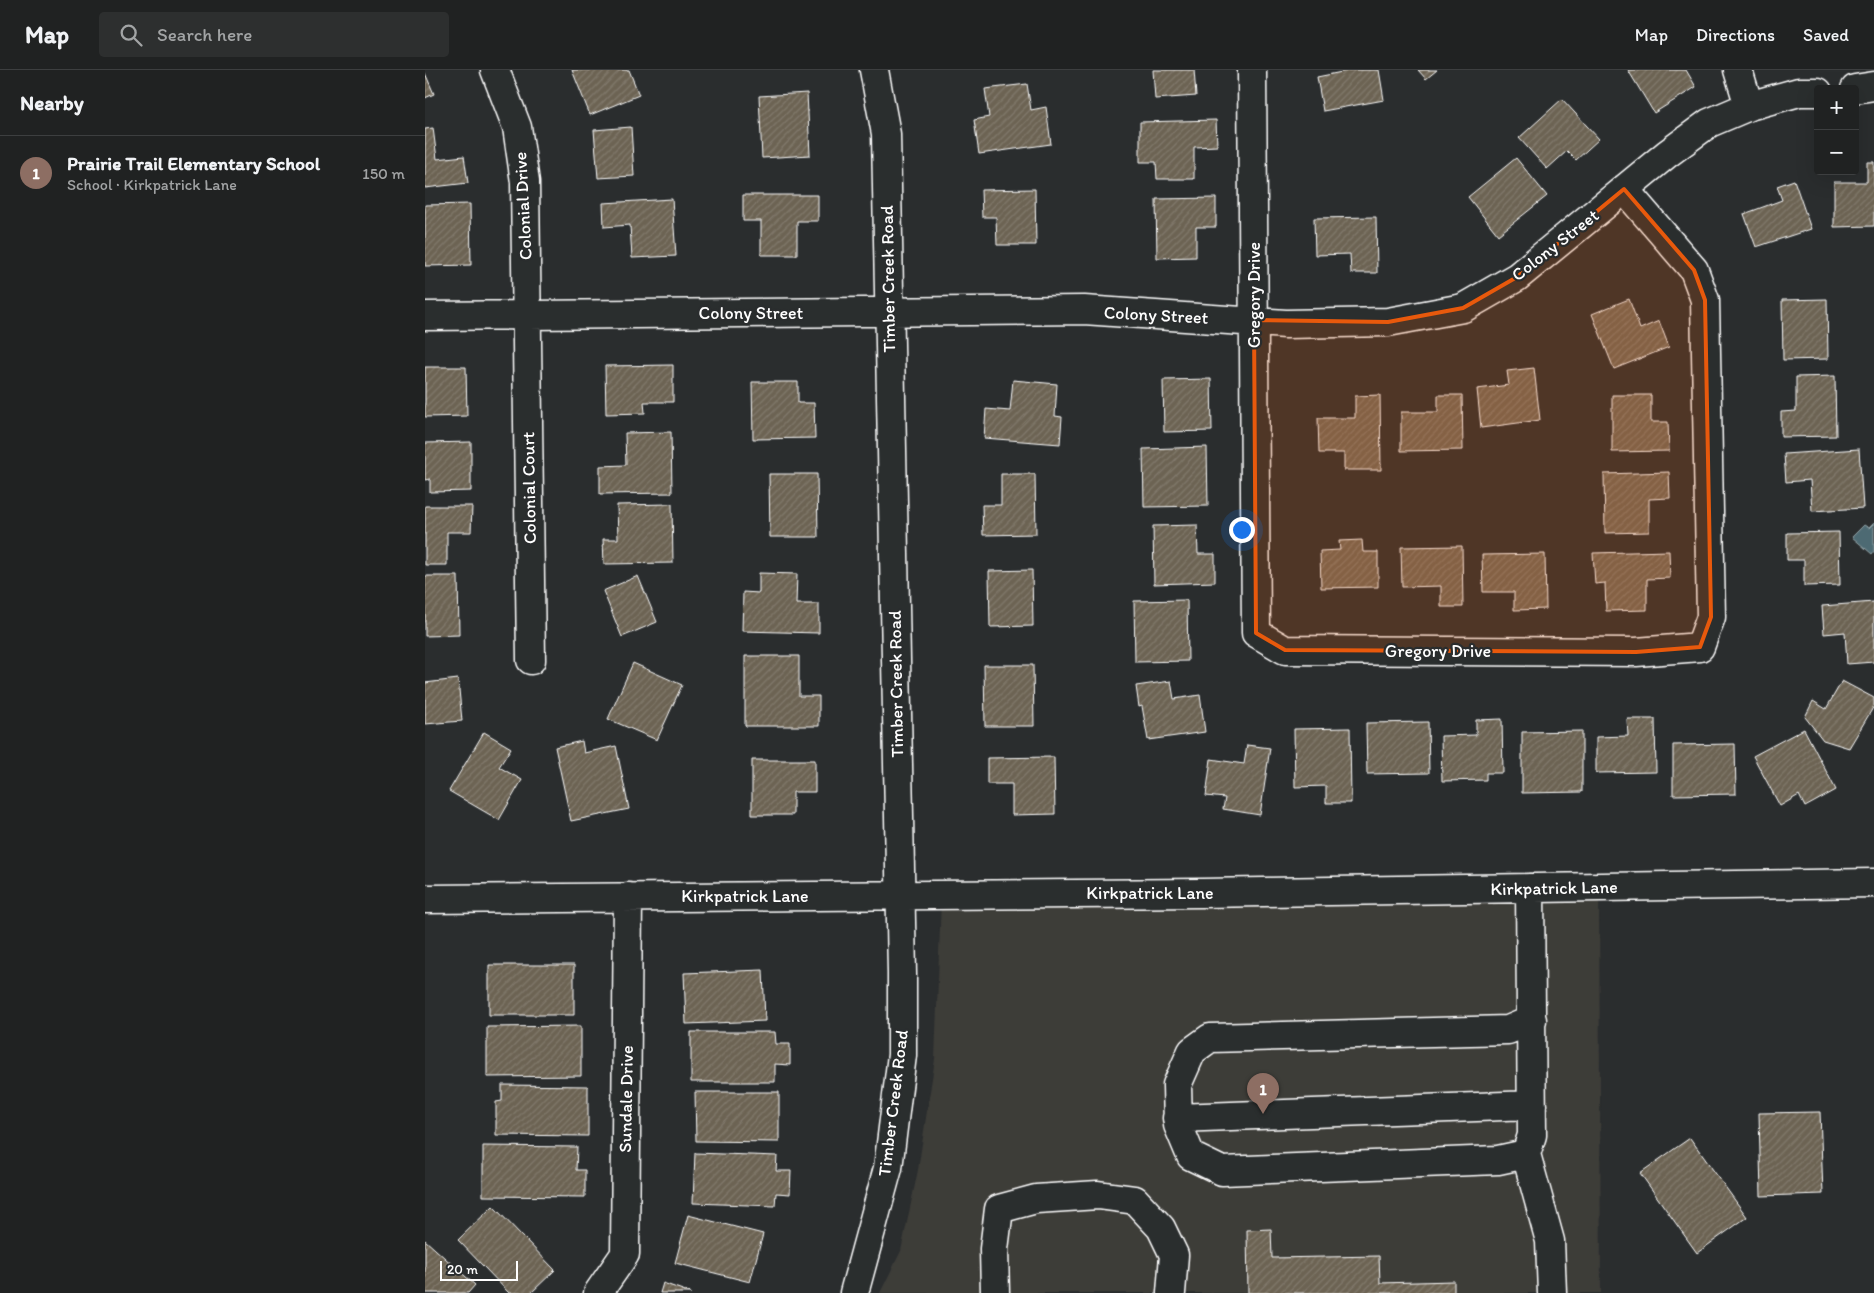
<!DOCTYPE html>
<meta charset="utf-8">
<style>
body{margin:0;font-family:Itim,sans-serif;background:#2d2f2f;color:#f1f3f6}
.controls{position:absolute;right:15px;top:15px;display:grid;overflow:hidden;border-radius:5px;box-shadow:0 5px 20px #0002}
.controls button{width:45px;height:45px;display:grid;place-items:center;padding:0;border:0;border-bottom:1px solid #3d3f40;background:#202222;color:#f1f3f6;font:25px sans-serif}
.scale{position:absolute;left:15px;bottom:12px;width:78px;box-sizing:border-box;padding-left:5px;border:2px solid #fff;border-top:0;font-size:14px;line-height:18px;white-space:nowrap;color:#fff;-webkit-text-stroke:4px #2a2d2e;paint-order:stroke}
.you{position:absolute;left:816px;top:459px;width:18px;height:18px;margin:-12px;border:4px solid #fff;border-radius:50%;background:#1a73e8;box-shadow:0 0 0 8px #1a73e833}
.badge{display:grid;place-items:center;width:32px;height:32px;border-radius:50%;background:#ff9aa2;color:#fff;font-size:16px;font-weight:700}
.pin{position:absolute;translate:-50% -41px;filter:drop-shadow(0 1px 2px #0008)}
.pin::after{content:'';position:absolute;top:26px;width:18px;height:15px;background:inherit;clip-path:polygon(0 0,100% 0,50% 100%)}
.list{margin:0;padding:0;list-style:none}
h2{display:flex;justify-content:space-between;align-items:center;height:65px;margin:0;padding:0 20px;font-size:21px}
h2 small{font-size:16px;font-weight:400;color:#a2a4a5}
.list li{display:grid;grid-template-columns:32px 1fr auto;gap:15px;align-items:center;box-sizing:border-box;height:75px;padding:0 20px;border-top:1px solid #3d3f40}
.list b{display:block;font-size:19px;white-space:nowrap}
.list p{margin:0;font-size:16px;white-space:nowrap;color:#a2a4a5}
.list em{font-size:16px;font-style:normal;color:#a2a4a5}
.icon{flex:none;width:28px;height:28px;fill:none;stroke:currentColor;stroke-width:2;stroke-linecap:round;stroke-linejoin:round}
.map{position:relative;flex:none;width:1449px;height:1223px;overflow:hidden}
header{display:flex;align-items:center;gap:30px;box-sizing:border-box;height:70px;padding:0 25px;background:#202222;border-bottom:1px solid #3d3f40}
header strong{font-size:24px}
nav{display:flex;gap:28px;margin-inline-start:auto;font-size:18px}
.search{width:350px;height:45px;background:#2d2f2f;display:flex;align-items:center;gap:12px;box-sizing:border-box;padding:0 18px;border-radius:5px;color:#a2a4a5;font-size:19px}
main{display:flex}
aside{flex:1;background:#202222}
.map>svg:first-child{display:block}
</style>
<header>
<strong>Map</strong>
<div class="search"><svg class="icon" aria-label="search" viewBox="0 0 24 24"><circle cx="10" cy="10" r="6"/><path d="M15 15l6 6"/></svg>Search here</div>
<nav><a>Map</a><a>Directions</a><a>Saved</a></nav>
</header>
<main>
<aside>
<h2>Nearby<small></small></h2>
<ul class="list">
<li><span class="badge" style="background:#8d6e63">1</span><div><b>Prairie Trail Elementary School</b><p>School · Kirkpatrick Lane</p></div><em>150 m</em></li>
</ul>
</aside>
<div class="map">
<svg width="1449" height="1223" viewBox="0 0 1449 1223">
<defs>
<pattern id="building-hatch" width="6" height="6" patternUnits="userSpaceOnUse" patternTransform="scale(1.25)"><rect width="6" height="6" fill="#6c6353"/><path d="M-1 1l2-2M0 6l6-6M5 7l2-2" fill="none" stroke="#827a6d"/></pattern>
</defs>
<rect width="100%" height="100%" fill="#2a2d2e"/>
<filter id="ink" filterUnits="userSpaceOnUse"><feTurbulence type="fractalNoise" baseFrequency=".02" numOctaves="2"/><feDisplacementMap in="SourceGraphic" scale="10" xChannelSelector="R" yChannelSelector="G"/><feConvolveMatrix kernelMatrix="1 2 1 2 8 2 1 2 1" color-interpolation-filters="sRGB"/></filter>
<g filter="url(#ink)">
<path fill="#3e3d39" d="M1174,823L1176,1223H455L476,1181L493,1100L510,989L516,831Z"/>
<path fill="#4e6b73" stroke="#95a6ab" d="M1449,453V481L1447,484L1427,467L1439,455L1444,458Z"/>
<path fill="url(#building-hatch)" stroke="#fff" d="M147,0H204L214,25L165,45Z
M728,0H769L771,26L730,29Z
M954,0L959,30L898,41L892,7L927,0Z
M993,0H1012L1001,9Z
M1203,0H1261L1271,17L1229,43Z
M0,3L9,24L0,28Z
M602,14L606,40L621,37L626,74L554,84L549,50L564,47L560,19Z
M382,23L385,85L337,88L334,26Z
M1137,29L1174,69L1151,90L1142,81L1122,99L1094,68Z
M791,50L792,76L769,77V109H732L731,92H715V52Z
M206,57L209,106L173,108L169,60Z
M8,58L12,89L39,86L43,113L0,118V59Z
M1091,88L1122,126L1073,165L1043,127Z
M1442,92H1449V156L1409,157V112H1442Z
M1369,110L1386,159L1331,177L1319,144L1357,130L1352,116Z
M610,119L611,175H572L571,147H557L556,120Z
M318,125H393V151H372V185H336V151H318Z
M791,128V157H771V187L732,188L731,129Z
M247,129L251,186L207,188L205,155L179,157L178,133Z
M45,134L46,195L0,196V135Z
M951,147L952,203H926L925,184L890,185L889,148Z
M1204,229L1215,259L1234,251L1244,277L1189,299L1167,244Z
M1402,229L1403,289L1358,290L1357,230Z
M248,295V332H219L220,343L181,344L180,296Z
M0,297H41L42,346L0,347Z
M1109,298L1115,350L1056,358L1052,319L1084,315L1082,301Z
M1410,306L1411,366L1356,367V342L1371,341V307Z
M786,309L787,361L739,362L738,310Z
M588,310L632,314L630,346L637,347L635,374L559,368L561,339L585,341Z
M327,312H373V333H389L390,368L328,369Z
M955,325L956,400H919V383H894L893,348H930V326Z
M1013,325H1037L1038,380L976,381V342H1013Z
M1187,325H1226V352H1243L1244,381L1187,382Z
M246,362L247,423L175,424V396L201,395L200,363Z
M46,372V421L5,422V409L0,410V373Z
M782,377L783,436L719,437L718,379Z
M1434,379L1438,438L1387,441L1385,410L1361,412L1359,384Z
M1244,402L1245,428L1224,429V462L1180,463L1179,404Z
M344,404H392L393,467H345Z
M576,404H610L611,464L558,465L557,435H576Z
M247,434L248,493L179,494L178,469H193L192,435Z
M0,436H47L46,462H22V495H0Z
M772,455L773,484H790V512L729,514L728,456Z
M1414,462L1415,515L1379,516V490H1362V463Z
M937,470L938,482H953V517L896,518L895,481L915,480L914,471Z
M1037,476L1038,537H1016V516L977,517L976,477Z
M1244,481L1245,508L1222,509V540L1181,541L1180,513L1170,514L1168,483Z
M1120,484L1121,539L1089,540V522H1058L1057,485Z
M607,500L608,556L565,557L564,501Z
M334,503L372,504L371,534H394V563L317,561L318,522L334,523Z
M0,506H33L34,565L0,566Z
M213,506L232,552L197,567L178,521Z
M762,530L763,591L710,592L709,531Z
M1449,532V592L1422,594L1420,562L1399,564L1397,536Z
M320,586H374V626H394V656H320Z
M208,593L257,615L232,670L183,649Z
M559,595H608L609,656H560Z
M33,609L37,651L0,654V613Z
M746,611L749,629L775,625L780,662L723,670L717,636L714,637L711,616Z
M1417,611L1449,628V636L1424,678L1398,670L1380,647L1388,631L1401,639Z
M1077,649L1078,703H1061V710L1017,711L1016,666L1051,665V650Z
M1202,649H1230L1231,702L1171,703V667L1203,666Z
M1003,652L1004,703L942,704L941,653Z
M925,658L926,733H901V716L870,717L869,659Z
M1379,659L1411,720L1380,737L1374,725L1355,736L1328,686Z
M1157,661V722L1097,723V662Z
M59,662L86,678L74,697L97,710L74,750L24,721Z
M157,671L159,683L191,676L204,739L146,751L130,677Z
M1310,674L1311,724L1248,725V675Z
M822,675L845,678L835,745L798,739L800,728L781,726L786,689L819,694Z
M629,687L630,744L587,745V714H562V688Z
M327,690H390V722H368V745H327Z
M64,895H149V945H64Z
M338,900L340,951L261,954L259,903Z
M156,956V1006L62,1007V957Z
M266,962H350L351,974H365V995L350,994V1012H266Z
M77,1015L163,1016V1066L71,1065V1032L77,1031Z
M270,1022H354V1072L271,1071Z
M1395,1042L1398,1124L1336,1126L1334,1043Z
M1265,1068L1322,1147L1272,1183L1215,1103Z
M58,1076L152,1077L151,1100H160V1127L58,1126Z
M270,1083L352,1086L351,1101H366L365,1124L351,1123L350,1136L268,1133Z
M68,1136L130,1200L106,1223H84L33,1170Z
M263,1145L338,1164L325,1212L250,1193Z
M846,1159L847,1188L954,1186L955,1213L1029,1211V1223H823L822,1160Z
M0,1170L50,1215L43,1223H0Z
M238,1213L266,1223H235Z"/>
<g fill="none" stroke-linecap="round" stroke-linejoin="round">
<defs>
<path id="minor" d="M70,0L92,57L100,112L106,590
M827,0L831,563L860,580L1211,582L1275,577L1286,547L1280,230L1269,200L1199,119
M1313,0L1324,36
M1430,19L1449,16
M0,246L659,240L861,254L963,252L1038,238L1092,207L1242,84L1284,53L1324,36L1374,22H1393
M1105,818L1107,1065L1101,1084L1073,1090L797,1101L766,1086L753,1055L752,1015L767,981L785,968L1083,960L1107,950
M0,829L777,823L1449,813
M752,1048L1107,1035
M1101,1084L1125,1171L1127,1223
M173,1223L200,1184L203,827
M429,1223L463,1098L477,985V904L461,64L449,0
M570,1223L569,1179L574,1139L611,1129L673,1125L710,1130L736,1158L749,1185L746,1223"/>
</defs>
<use href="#minor" stroke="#fff" stroke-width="31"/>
<use href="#minor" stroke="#2a2d2e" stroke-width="28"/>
</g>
</g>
<path fill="#e8590c" fill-opacity="0.2" stroke="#e8590c" stroke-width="4" stroke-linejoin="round" d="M1199,119L1269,200L1280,230L1286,547L1275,577L1211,582L860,580L831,563L829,250L963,252L1038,238L1092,207Z"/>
<g text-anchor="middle" stroke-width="4.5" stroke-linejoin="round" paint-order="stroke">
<g font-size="18" fill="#fff" stroke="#2a2d2e">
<text transform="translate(98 136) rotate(-93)" y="6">Colonial Drive</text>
<text transform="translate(1130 175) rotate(-38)" y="6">Colony Street</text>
<text transform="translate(463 209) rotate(-91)" y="6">Timber Creek Road</text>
<text transform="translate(829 225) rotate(-90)" y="6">Gregory Drive</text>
<text x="326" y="249">Colony Street</text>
<text transform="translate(731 245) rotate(3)" y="6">Colony Street</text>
<text transform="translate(104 418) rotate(-91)" y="6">Colonial Court</text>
<text x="1013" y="587">Gregory Drive</text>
<text transform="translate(471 614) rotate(-91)" y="6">Timber Creek Road</text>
<text transform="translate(1129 818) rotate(-1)" y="6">Kirkpatrick Lane</text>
<text x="725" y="829">Kirkpatrick Lane</text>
<text x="320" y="832">Kirkpatrick Lane</text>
<text transform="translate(201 1029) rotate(-89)" y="6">Sundale Drive</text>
<text transform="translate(468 1033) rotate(-83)" y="6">Timber Creek Road</text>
</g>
</g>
</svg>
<div class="controls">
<button>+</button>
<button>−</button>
</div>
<div class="scale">20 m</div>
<div class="you"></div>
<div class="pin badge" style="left:838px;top:1044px;background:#8d6e63">1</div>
</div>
</main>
